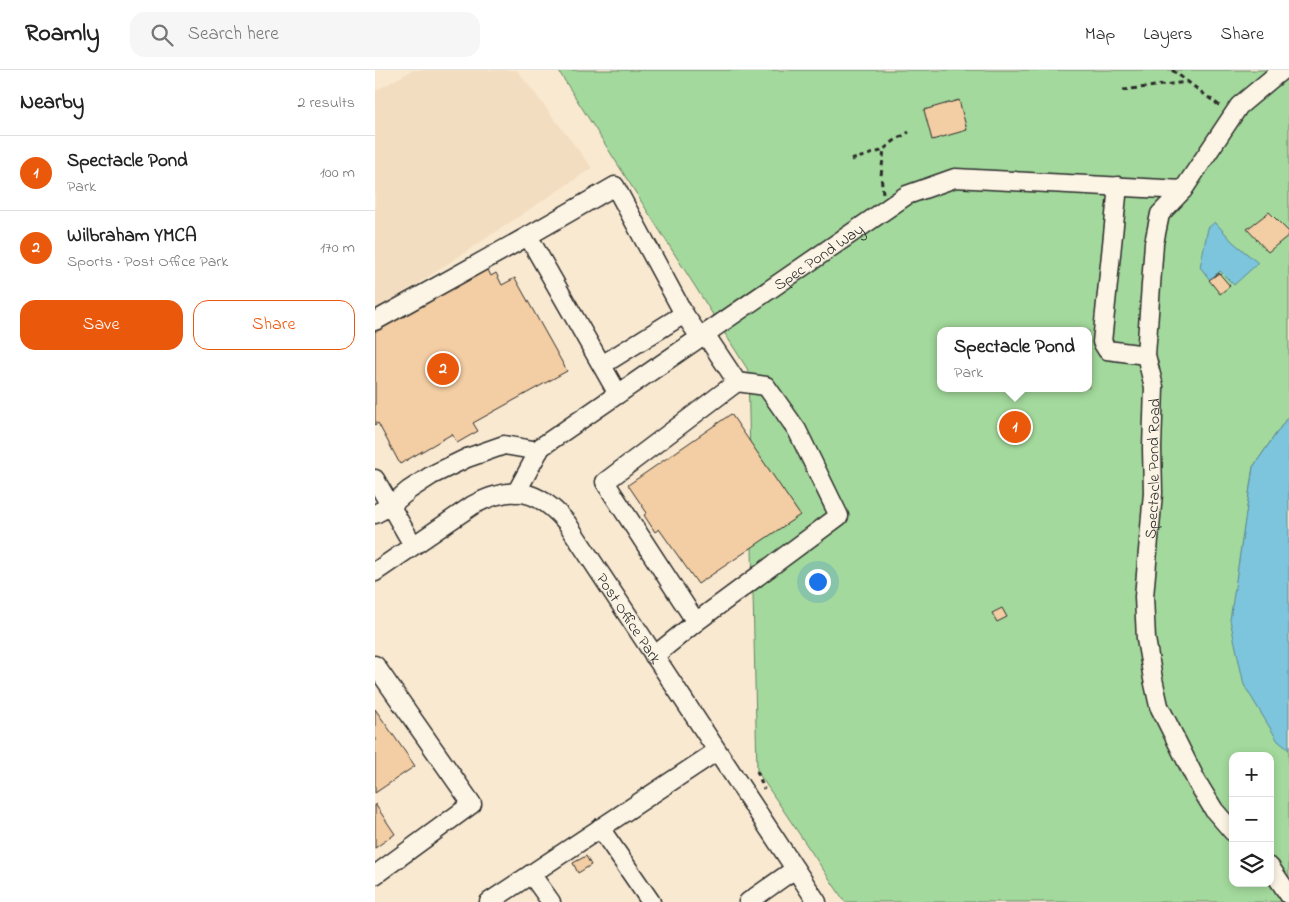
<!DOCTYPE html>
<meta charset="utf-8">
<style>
body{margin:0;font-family:"Indie Flower",sans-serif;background:#f6f6f6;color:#222}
.controls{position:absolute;right:15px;bottom:15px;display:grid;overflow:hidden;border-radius:10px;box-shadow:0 2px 8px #0003}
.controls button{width:45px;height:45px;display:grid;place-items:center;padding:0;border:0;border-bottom:1px solid #e0e0e0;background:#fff;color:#222;font:25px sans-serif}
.you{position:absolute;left:442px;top:511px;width:18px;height:18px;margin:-12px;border:4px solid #fff;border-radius:50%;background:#1a73e8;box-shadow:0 0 0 8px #1a73e833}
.badge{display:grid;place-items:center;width:32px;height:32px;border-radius:50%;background:#ea580c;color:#fff;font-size:16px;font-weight:700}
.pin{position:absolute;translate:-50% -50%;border:2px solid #fff;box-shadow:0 1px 5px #0006}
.popup{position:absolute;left:562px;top:257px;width:155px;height:65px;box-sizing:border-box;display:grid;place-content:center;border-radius:10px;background:#fff;filter:drop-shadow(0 1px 4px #0005);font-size:16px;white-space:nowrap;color:#767676}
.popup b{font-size:19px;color:#222}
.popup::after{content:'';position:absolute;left:50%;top:100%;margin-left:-10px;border:10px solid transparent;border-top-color:#fff}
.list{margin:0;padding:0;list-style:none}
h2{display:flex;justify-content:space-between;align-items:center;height:65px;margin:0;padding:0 20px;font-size:21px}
h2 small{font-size:16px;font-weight:400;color:#767676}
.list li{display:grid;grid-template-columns:32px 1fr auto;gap:15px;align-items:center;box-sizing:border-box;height:75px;padding:0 20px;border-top:1px solid #e0e0e0}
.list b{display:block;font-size:19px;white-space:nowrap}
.list p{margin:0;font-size:16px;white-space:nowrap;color:#767676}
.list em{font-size:16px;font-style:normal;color:#767676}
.actions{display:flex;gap:10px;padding:15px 20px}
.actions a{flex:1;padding:11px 0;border:1px solid #ea580c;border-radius:15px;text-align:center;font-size:18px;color:#ea580c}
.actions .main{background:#ea580c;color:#fff}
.icon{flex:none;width:28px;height:28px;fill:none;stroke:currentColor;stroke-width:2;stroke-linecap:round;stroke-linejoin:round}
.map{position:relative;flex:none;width:914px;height:832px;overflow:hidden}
header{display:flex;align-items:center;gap:30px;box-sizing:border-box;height:70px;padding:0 25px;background:#fff;border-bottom:1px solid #e0e0e0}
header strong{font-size:24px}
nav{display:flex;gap:28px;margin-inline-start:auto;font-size:18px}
.search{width:350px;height:45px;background:#f6f6f6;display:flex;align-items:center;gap:12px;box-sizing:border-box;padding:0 18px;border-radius:15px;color:#767676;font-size:19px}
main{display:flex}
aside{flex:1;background:#fff}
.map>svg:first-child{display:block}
</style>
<header>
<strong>Roamly</strong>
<div class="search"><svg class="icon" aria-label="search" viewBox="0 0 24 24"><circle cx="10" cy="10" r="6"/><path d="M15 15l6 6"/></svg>Search here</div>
<nav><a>Map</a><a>Layers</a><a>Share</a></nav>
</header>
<main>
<aside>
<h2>Nearby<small>2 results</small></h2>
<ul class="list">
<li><span class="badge">1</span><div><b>Spectacle Pond</b><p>Park</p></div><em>100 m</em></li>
<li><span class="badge">2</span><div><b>Wilbraham YMCA</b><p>Sports · Post Office Park</p></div><em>170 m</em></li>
</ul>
<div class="actions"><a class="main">Save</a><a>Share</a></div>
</aside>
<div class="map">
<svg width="914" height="832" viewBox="0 0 914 832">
<rect width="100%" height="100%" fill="#f9e9d1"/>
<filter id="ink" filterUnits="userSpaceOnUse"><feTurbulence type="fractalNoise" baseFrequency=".02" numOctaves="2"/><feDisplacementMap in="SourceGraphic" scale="10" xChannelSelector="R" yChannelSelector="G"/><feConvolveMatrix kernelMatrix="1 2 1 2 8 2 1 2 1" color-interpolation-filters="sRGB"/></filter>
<g filter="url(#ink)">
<path fill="#f3ddc0" d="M38,0H142L217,98L0,242V21Z"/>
<path fill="#a3d99c" stroke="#678264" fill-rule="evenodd" d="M183,0H914V345L878,397L860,520L914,677V832H470L382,701L373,300ZM566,261H714V318H566ZM858,686H895V813H858Z"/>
<path fill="#7bc5dc" stroke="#5b8795" d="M840,152L858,172L883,193L859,215L845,201L835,210L825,197L833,158Z
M914,345V680L903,671L869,615L855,550L878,397Z"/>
<path fill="#f3cda3" stroke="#2b2b2b" d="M584,30L592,60L557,70L549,40Z
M894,142L914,162V165L893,182L872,159Z
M112,198L116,206L121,203L127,215L140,208L192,301L98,353L103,361L82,373L77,364L25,394L3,353L0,355V260Z
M844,203L855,216L845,224L834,210Z
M356,344L425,445L323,514L284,459L280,462L269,445L272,443L253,415Z
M627,538L632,547L622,552L617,543Z
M0,639L40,696L0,723Z
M0,734L20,764L0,778Z
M211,786L216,795L203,803L198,793Z"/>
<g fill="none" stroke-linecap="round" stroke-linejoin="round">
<defs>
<g id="minor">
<path d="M743,116L727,272L732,280L771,285"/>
<path d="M153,166L240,116L309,244"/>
<path d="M0,251L153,166L243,324"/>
<path d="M330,264L362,312L230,412L321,552L464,446L422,360L391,316L362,312"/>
<path d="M227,295L309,244L325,267"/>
<path d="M0,409L38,475"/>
<path id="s1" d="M141,423L166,377L532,125L580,108L808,120"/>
<path d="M0,444L15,436L34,420L57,405L92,388L129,375L164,381"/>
<path id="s2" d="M0,502L98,435C138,414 163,419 192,453L442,832"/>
<path d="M279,586L321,552"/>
<path d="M0,595L97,734L0,805"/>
<path d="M225,758L276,832"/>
<path id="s3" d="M858,762L839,740L822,712L784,636L778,609L771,569L769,527L778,423L777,378L779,317L771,285L779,173L785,144L808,120L864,36L907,0"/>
<path d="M895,797L914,825"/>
<path d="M156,804L176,832"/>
<path d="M114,832L342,681"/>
<path d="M373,832L420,799"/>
</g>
</defs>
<use href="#minor" stroke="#2b2b2b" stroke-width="21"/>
<path stroke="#2b2b2b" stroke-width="3" stroke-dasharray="5 4" stroke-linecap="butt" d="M797,0L845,36
M748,20L812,12
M476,90L509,80
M508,123L506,106L509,79L519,71L534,62
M382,701L389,719"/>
<use href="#minor" stroke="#fcf5e5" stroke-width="18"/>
</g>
</g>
<g text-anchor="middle" stroke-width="5" stroke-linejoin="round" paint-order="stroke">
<g font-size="16" fill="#2b2b2b" stroke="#fcf5e5">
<text dy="6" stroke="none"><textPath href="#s1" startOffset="389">Spec Pond Way</textPath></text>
<text dy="6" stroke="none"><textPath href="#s3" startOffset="386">Spectacle Pond Road</textPath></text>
<text dy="6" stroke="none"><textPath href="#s2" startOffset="339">Post Office Park</textPath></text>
</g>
</g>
</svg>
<div class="controls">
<button>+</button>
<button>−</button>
<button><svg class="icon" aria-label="layers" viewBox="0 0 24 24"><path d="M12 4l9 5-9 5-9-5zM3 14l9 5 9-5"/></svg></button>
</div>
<div class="you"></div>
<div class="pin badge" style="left:640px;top:357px">1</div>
<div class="popup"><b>Spectacle Pond</b>Park</div>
<div class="pin badge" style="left:68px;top:299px">2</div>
</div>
</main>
